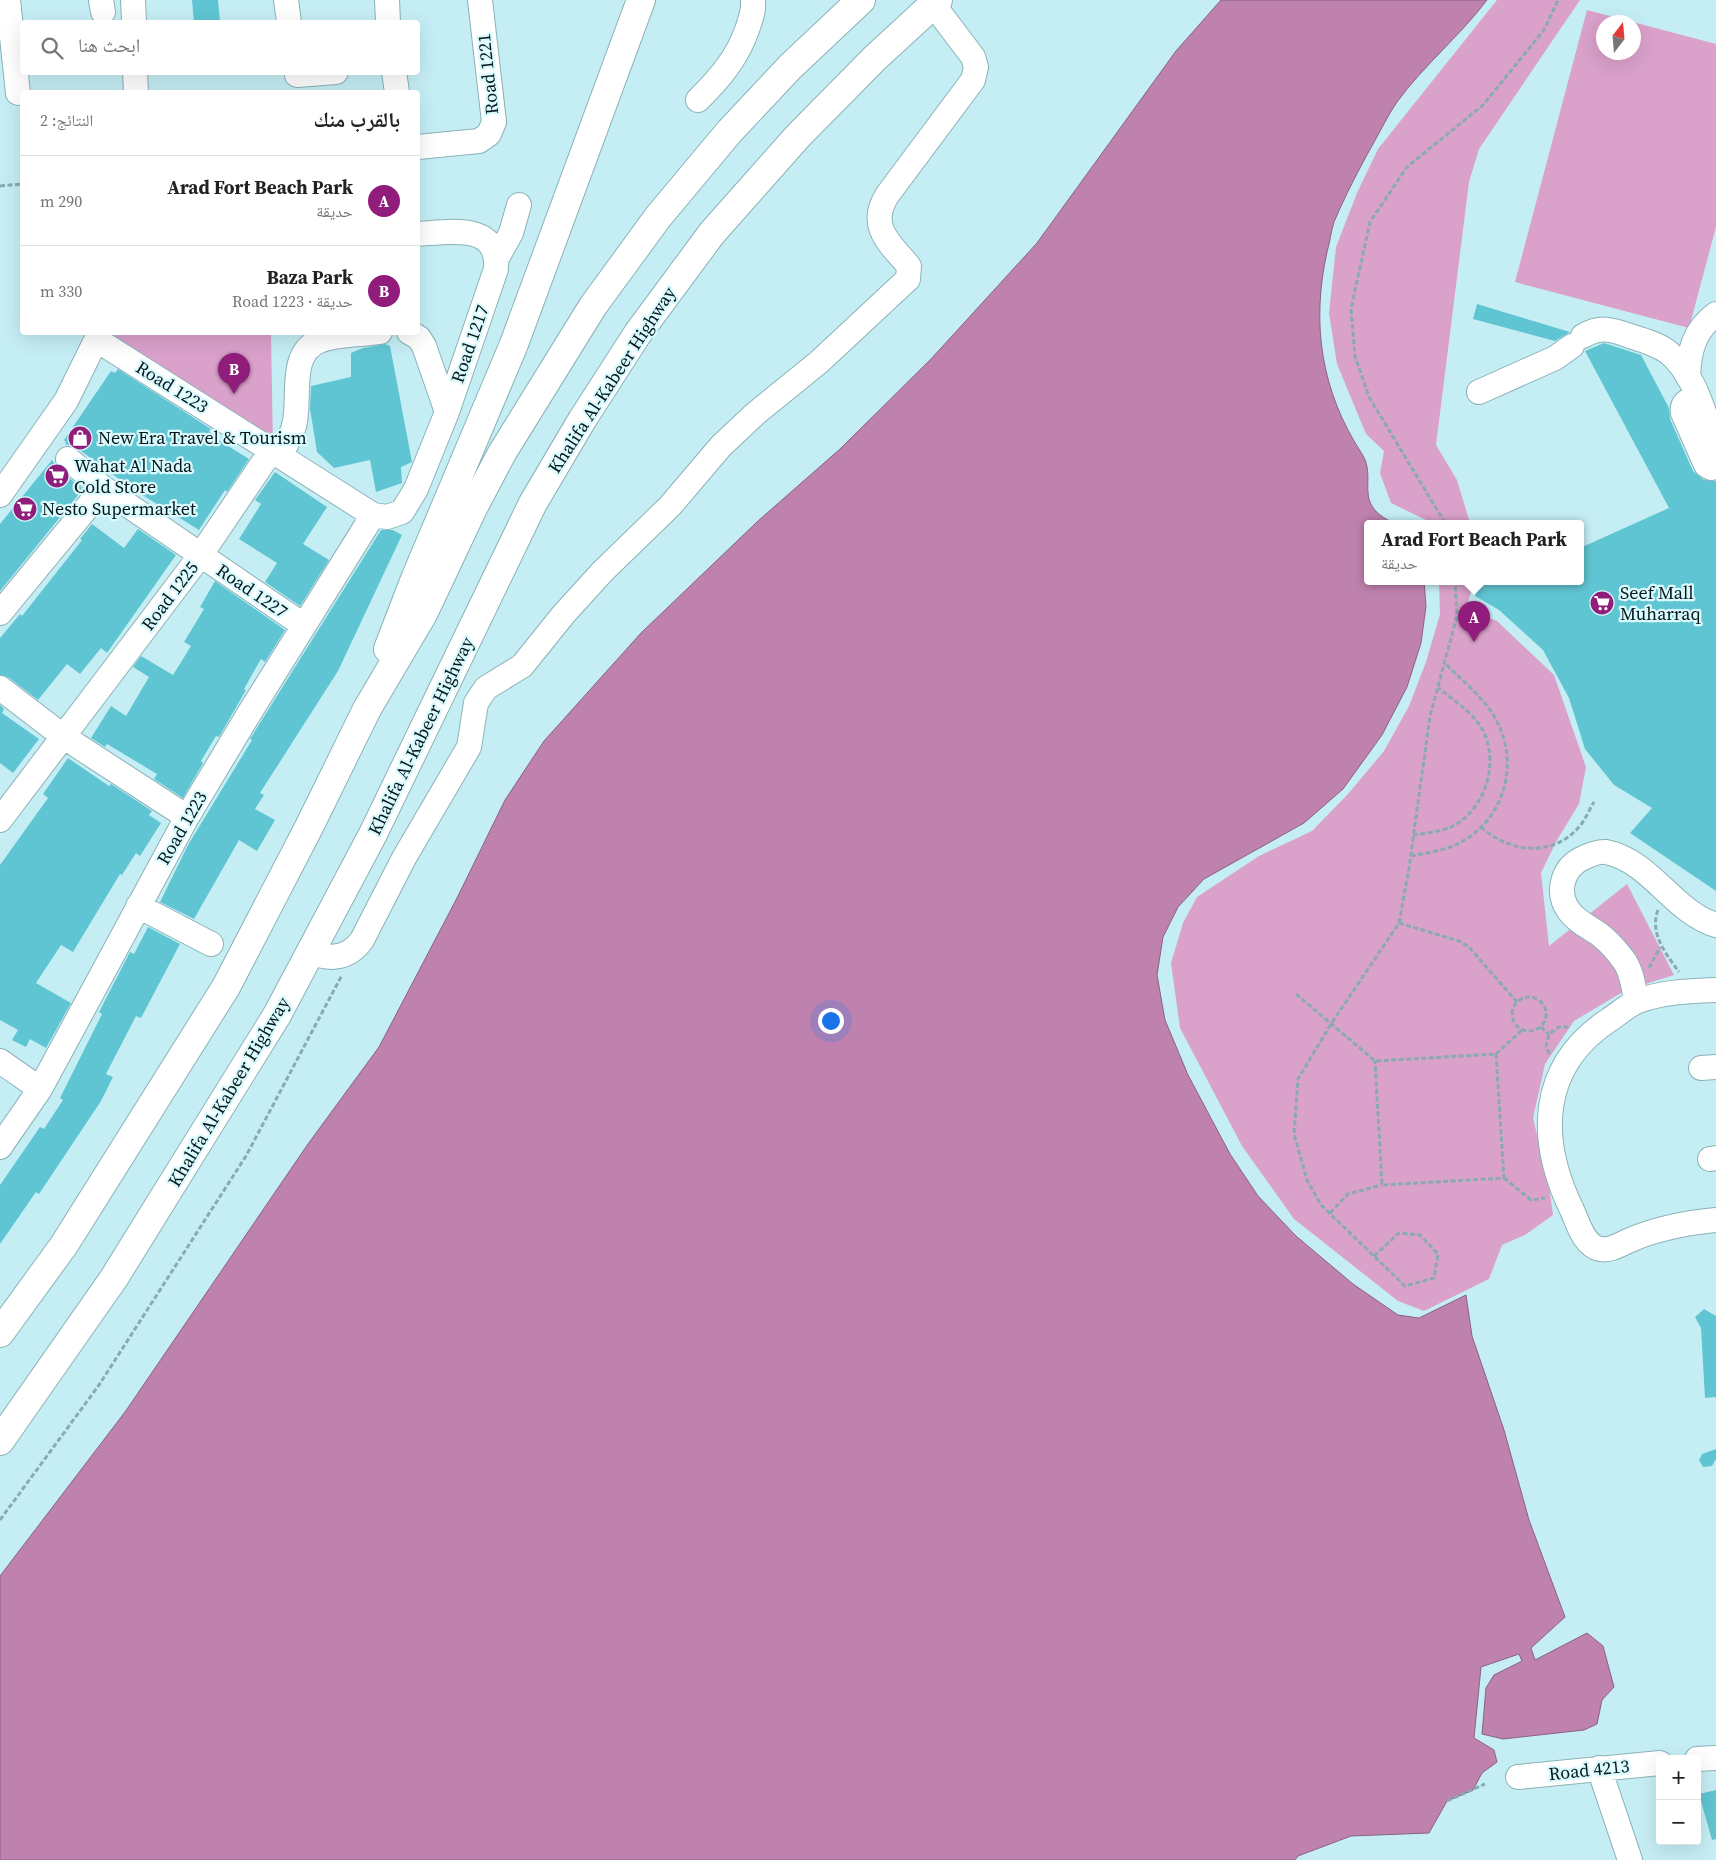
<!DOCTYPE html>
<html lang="ar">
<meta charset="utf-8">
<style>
body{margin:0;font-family:"Source Serif 4","Noto Naskh Arabic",serif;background:#f2f2f2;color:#222;direction:rtl}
.controls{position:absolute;right:15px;bottom:15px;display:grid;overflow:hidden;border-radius:5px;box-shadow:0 5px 20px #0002}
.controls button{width:45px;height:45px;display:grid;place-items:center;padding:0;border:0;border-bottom:1px solid #e0e0e0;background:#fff;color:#222;font:25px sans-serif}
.compass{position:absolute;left:1596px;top:15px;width:45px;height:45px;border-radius:50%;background:#fff;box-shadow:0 5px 20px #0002;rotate:16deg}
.you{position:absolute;left:830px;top:1020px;width:18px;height:18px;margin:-12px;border:4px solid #fff;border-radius:50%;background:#1a73e8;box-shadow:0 0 0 8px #1a73e833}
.badge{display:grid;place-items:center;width:32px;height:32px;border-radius:50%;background:#901c7c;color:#fff;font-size:16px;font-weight:700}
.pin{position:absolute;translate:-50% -41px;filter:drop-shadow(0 1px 2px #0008)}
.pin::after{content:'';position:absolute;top:26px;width:18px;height:15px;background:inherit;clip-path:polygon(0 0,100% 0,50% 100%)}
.popup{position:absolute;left:1364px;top:520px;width:220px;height:65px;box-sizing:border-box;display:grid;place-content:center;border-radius:5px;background:#fff;filter:drop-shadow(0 1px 4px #0005);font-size:16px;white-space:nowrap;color:#767676}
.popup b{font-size:19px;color:#222}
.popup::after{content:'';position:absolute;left:50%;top:100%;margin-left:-10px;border:10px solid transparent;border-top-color:#fff}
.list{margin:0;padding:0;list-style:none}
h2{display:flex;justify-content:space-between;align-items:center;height:65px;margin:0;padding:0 20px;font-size:21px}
h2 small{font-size:16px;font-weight:400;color:#767676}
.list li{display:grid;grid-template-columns:32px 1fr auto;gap:15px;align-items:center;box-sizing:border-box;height:90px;padding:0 20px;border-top:1px solid #e0e0e0}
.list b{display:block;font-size:19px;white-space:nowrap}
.list p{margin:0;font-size:16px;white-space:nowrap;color:#767676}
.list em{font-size:16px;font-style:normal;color:#767676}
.icon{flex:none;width:28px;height:28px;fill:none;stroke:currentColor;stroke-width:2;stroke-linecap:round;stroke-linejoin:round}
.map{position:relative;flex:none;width:1716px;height:1860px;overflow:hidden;direction:ltr}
.search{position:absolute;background:#fff;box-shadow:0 5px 20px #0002;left:20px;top:20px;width:400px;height:55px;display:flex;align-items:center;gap:12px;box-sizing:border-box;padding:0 18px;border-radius:5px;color:#767676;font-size:19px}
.panel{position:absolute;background:#fff;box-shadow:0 5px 20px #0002;left:20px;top:90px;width:400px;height:245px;border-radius:5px;direction:rtl}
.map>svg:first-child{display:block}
</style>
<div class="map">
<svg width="1716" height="1860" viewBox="0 0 1716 1860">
<rect width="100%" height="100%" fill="#c5eef4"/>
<path fill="#daa1cb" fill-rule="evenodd" d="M1497,0H1580L1479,149L1469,182L1436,445L1457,480L1470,523H1427L1426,520L1391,503L1380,473L1384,451L1366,434L1337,364L1329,313L1336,247L1357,193L1378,149Z
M1587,10L1716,44V227L1689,328L1515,282ZM1604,22H1634V52H1604Z
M113,333H271L273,447L117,341Z
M1439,581H1474L1466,609L1497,621L1554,675L1586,767L1579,804L1557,840L1541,873L1549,946L1627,884L1674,975L1626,990L1574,1021L1545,1064L1533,1118L1549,1185L1553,1215L1525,1235L1502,1245L1489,1279L1424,1311L1398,1301L1294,1219L1242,1146L1180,1028L1171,963L1183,923L1197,897L1259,856L1312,831L1348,794L1384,751L1409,706L1426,662L1440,614Z"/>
<path fill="#bf82af" stroke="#886282" d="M1221,0H1487C1460,36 1424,65 1397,102C1388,115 1381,130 1373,144C1359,169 1345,196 1334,222C1331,231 1330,242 1327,252C1311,324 1321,391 1362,454C1378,479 1351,504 1394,523H1368V581H1424L1426,606L1421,643L1407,687L1382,735L1343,789L1304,823L1204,879L1178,907L1163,937L1157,975L1165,1020L1188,1075L1230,1154L1258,1196L1296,1236L1353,1284L1398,1315L1419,1318L1466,1295L1472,1336L1504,1430L1529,1520L1565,1617L1531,1648L1535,1660L1587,1633L1603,1646L1614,1687L1602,1700L1597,1724L1584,1730L1503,1739L1482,1734L1486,1688L1494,1675L1522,1661L1519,1654L1481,1667L1474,1738L1494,1750L1497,1762L1482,1773L1473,1790L1447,1801L1429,1833L1351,1836L1298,1856L1295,1860H0V1576L125,1412L308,1144L379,1047L458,896L505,800L544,741L641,633L758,521L840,449L931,359L1037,243L1176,51Z"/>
<path fill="#60c5d2" d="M192,0H218L220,22H194Z
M1477,304L1570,332L1555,341L1473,319Z
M1604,343L1641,355L1669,408L1670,419L1693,471L1704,480L1716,481V891L1630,833L1652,808L1614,785L1585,749L1569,698L1543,650L1499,610L1475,596L1481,581H1580V548L1669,508L1585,351Z
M385,344L390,346L412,462L401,467L402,483L376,492L370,460L334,468L317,452L310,409L311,386L351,377V353L363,348Z
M118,369L211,429L209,431L220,441L249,459L227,492L225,490L199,530L131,488L77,448L65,444L66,442L64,440L111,371L115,373Z
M52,460L59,470L83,489L0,591V524Z
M275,472L327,507L303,544L329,560L300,606L265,582L277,563L239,539L261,504L255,500Z
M92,524L124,548L138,529L176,555L107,653L101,648L80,674L67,664L38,700L8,677L0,675V638L20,614L22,616L82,540L80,539Z
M381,530H393L402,535L338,671L260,793L264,795L255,809L275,820L257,851L239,840L194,919L160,902L188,845L252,740L250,739Z
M215,581L285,630L265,662L261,659L244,689L246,690L219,737L216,736L201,761L203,763L183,798L154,779L157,774L107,744L105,747L91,738L111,706L126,716L149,677L133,667L141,656L173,675L191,646L184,642L204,609L200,607Z
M0,705L4,709L2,713L39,739L13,773L0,763Z
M68,758L109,786L111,784L152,811L149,815L161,823L140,856L136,853L122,875L120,874L73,952L61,945L36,983L71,1003L46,1048L30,1039L26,1047L12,1040L18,1030L0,1020V865L48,798L43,794Z
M148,927L180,944L141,1018L136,1016L106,1074L113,1077L101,1101L39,1194L36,1192L0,1244V1185L40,1127L44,1129L63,1100L60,1098L102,1014L99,1012L130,952L134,954Z
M1704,1309L1716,1316V1397L1705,1398L1701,1328L1695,1317Z
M1716,1449V1459L1712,1466L1703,1467L1699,1460L1702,1454Z
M1716,1790V1839L1712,1840L1699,1794Z"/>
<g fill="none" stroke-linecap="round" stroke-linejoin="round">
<defs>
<path id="minor" d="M8,0L18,93
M101,0L103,12
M133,0L134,22
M286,0L289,22
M387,0L388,22
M135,72L136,92
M394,72L397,92
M297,75L336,72
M698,100C721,77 738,57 748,27C751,18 754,10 753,0
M418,147L479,141L489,134L494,122L480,0
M497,258L511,233L519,205
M409,332L419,338L424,346L447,412
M1583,336C1600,326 1611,329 1630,336C1643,340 1657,344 1668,352C1696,375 1704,415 1716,447
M97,340L373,515L387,517L402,512L416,489L447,412L496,269C499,222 449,232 418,234
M1688,377C1689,351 1694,330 1716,314
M1479,392L1555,358L1572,346
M1698,396C1689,400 1681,402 1683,413L1706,465L1711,468L1716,467
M279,456C286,445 293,434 295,421C300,396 289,353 319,341C337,334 361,335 380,332
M68,459L103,488L303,625
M0,495L66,401L100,332
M0,613L103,488
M0,688L64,737L187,817
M0,820L200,556L271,451
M138,906L211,944
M311,952C331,961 349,958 362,940L404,858L469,747L476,703L486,688L522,666L563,615L602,572L670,506L721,446L755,414L819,362L908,279L909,266C889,243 867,225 888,194L973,80L976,67L973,57L933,4
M1716,990C1690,991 1662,992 1638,1001C1628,1005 1618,1014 1609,1020C1538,1067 1538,1140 1572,1210C1578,1223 1584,1246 1600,1249C1610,1251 1619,1245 1628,1241C1657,1228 1685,1223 1716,1220
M1636,1001C1634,988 1632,973 1625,962C1618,952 1608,941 1599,934C1589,927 1576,921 1569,911C1556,893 1562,869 1581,859C1589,855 1598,851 1606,852C1651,861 1673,912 1716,925
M0,1061L40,1089
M1701,1068L1716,1067
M0,1147L40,1089L187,817L250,712L373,515
M1710,1159L1716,1158
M1697,1759L1716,1758
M1599,1768L1630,1860
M1518,1777L1660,1763"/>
<path id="major" d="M388,649L415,579L514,344L641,0
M0,1333L64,1245L226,987L309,827L367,709L423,614L473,508L502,453L593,306L658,217L729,132L790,67L861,0
M0,1441L114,1278L277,1015L373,834L533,503L582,420L638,333L712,233L798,136L875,58L938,0"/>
</defs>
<use href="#minor" stroke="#8ab2b8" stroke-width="26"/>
<use href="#major" stroke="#8ab2b8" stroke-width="30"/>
<path stroke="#89aaae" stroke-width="3" stroke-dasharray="5 2.5" stroke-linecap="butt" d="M0,186L22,184
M1445,523L1369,397L1355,356L1351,309L1370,222L1407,167L1483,105L1544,30L1558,0
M1481,827C1508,852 1551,858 1578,828C1585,821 1589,810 1594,802
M1413,835C1425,833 1440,832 1451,827C1489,809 1504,750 1474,718C1464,707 1450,697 1438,688
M1411,856C1425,853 1442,851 1455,845C1503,824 1521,765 1496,720C1485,698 1462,681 1445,663
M1658,910C1649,933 1666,954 1679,972
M1399,923L1459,941L1469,947L1517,1002
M1649,968L1660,947
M1296,994L1375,1061L1496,1054L1504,1178L1382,1185L1375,1061
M1512 1014a17 17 0 1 1 34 0a17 17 0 1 1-34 0Z
M1541,1027L1549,1034
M1496,1054L1522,1030
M1549,1054L1546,1046L1549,1034L1559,1027H1569
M1504,1178L1531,1200L1545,1198
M1330,1213L1348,1194L1382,1185
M1374,1256L1399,1233L1420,1235L1438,1254L1434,1278L1405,1286L1321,1205L1307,1180L1294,1134L1298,1079L1331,1024L1399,923L1409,868L1430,716L1457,616L1455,581
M0,1520L99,1385L246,1156L342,975
M1447,1801L1485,1784"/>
<use href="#minor" stroke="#fff" stroke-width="24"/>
<use href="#major" stroke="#fff" stroke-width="28"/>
</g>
<defs>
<symbol id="shop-disc" viewBox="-11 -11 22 22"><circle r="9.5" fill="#901c7c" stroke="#d9fafe"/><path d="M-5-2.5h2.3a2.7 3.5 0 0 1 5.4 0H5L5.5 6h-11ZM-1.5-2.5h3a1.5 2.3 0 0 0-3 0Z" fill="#fff"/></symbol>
<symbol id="supermarket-disc" viewBox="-11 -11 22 22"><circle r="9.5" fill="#901c7c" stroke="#d9fafe"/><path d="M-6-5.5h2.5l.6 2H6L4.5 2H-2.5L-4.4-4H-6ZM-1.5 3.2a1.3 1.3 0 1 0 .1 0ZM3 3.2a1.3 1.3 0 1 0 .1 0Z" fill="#fff"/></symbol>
</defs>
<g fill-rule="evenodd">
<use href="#shop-disc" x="66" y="424" width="28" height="28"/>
<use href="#supermarket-disc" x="43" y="462" width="28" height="28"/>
<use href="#supermarket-disc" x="11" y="495" width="28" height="28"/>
<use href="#supermarket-disc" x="1588" y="589" width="28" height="28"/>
</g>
<g text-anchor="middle" stroke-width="4.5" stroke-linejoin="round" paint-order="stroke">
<g font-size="18" fill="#071618" stroke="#d9fafe">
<text transform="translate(488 74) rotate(-96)" y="6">Road 1221</text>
<text transform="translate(470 344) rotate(-71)" y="6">Road 1217</text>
<text transform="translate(612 380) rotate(-57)" y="6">Khalifa Al-Kabeer Highway</text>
<text transform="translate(172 387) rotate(32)" y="6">Road 1223</text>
<text transform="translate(252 591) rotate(34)" y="6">Road 1227</text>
<text transform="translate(170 596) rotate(-53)" y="6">Road 1225</text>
<text transform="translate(421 736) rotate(-64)" y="6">Khalifa Al-Kabeer Highway</text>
<text transform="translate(182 828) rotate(-60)" y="6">Road 1223</text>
<text transform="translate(229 1092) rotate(-59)" y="6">Khalifa Al-Kabeer Highway</text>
<text transform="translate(1589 1770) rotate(-6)" y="6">Road 4213</text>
</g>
<g font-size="18" fill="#071618" stroke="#d9fafe" text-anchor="start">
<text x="98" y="444">New Era Travel &amp; Tourism</text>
<text x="74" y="472">Wahat Al Nada<tspan x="74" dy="21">Cold Store</tspan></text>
<text x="42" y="515">Nesto Supermarket</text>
<text x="1620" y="599">Seef Mall<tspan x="1620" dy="21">Muharraq</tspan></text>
</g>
</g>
</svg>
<div class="controls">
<button>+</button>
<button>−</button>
</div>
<svg class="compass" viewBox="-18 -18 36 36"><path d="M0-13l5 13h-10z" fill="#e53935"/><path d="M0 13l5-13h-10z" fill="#767676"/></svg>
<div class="you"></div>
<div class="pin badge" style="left:1474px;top:642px">A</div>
<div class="popup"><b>Arad Fort Beach Park</b>حديقة</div>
<div class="pin badge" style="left:234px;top:394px">B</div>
<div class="search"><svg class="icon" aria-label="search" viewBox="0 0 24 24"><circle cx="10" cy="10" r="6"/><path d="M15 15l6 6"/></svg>ابحث هنا</div>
<section class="panel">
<h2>بالقرب منك<small>النتائج: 2</small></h2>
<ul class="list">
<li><span class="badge">A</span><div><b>Arad Fort Beach Park</b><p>حديقة</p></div><em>290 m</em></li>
<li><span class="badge">B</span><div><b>Baza Park</b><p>حديقة · Road 1223</p></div><em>330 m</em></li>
</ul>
</section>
</div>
